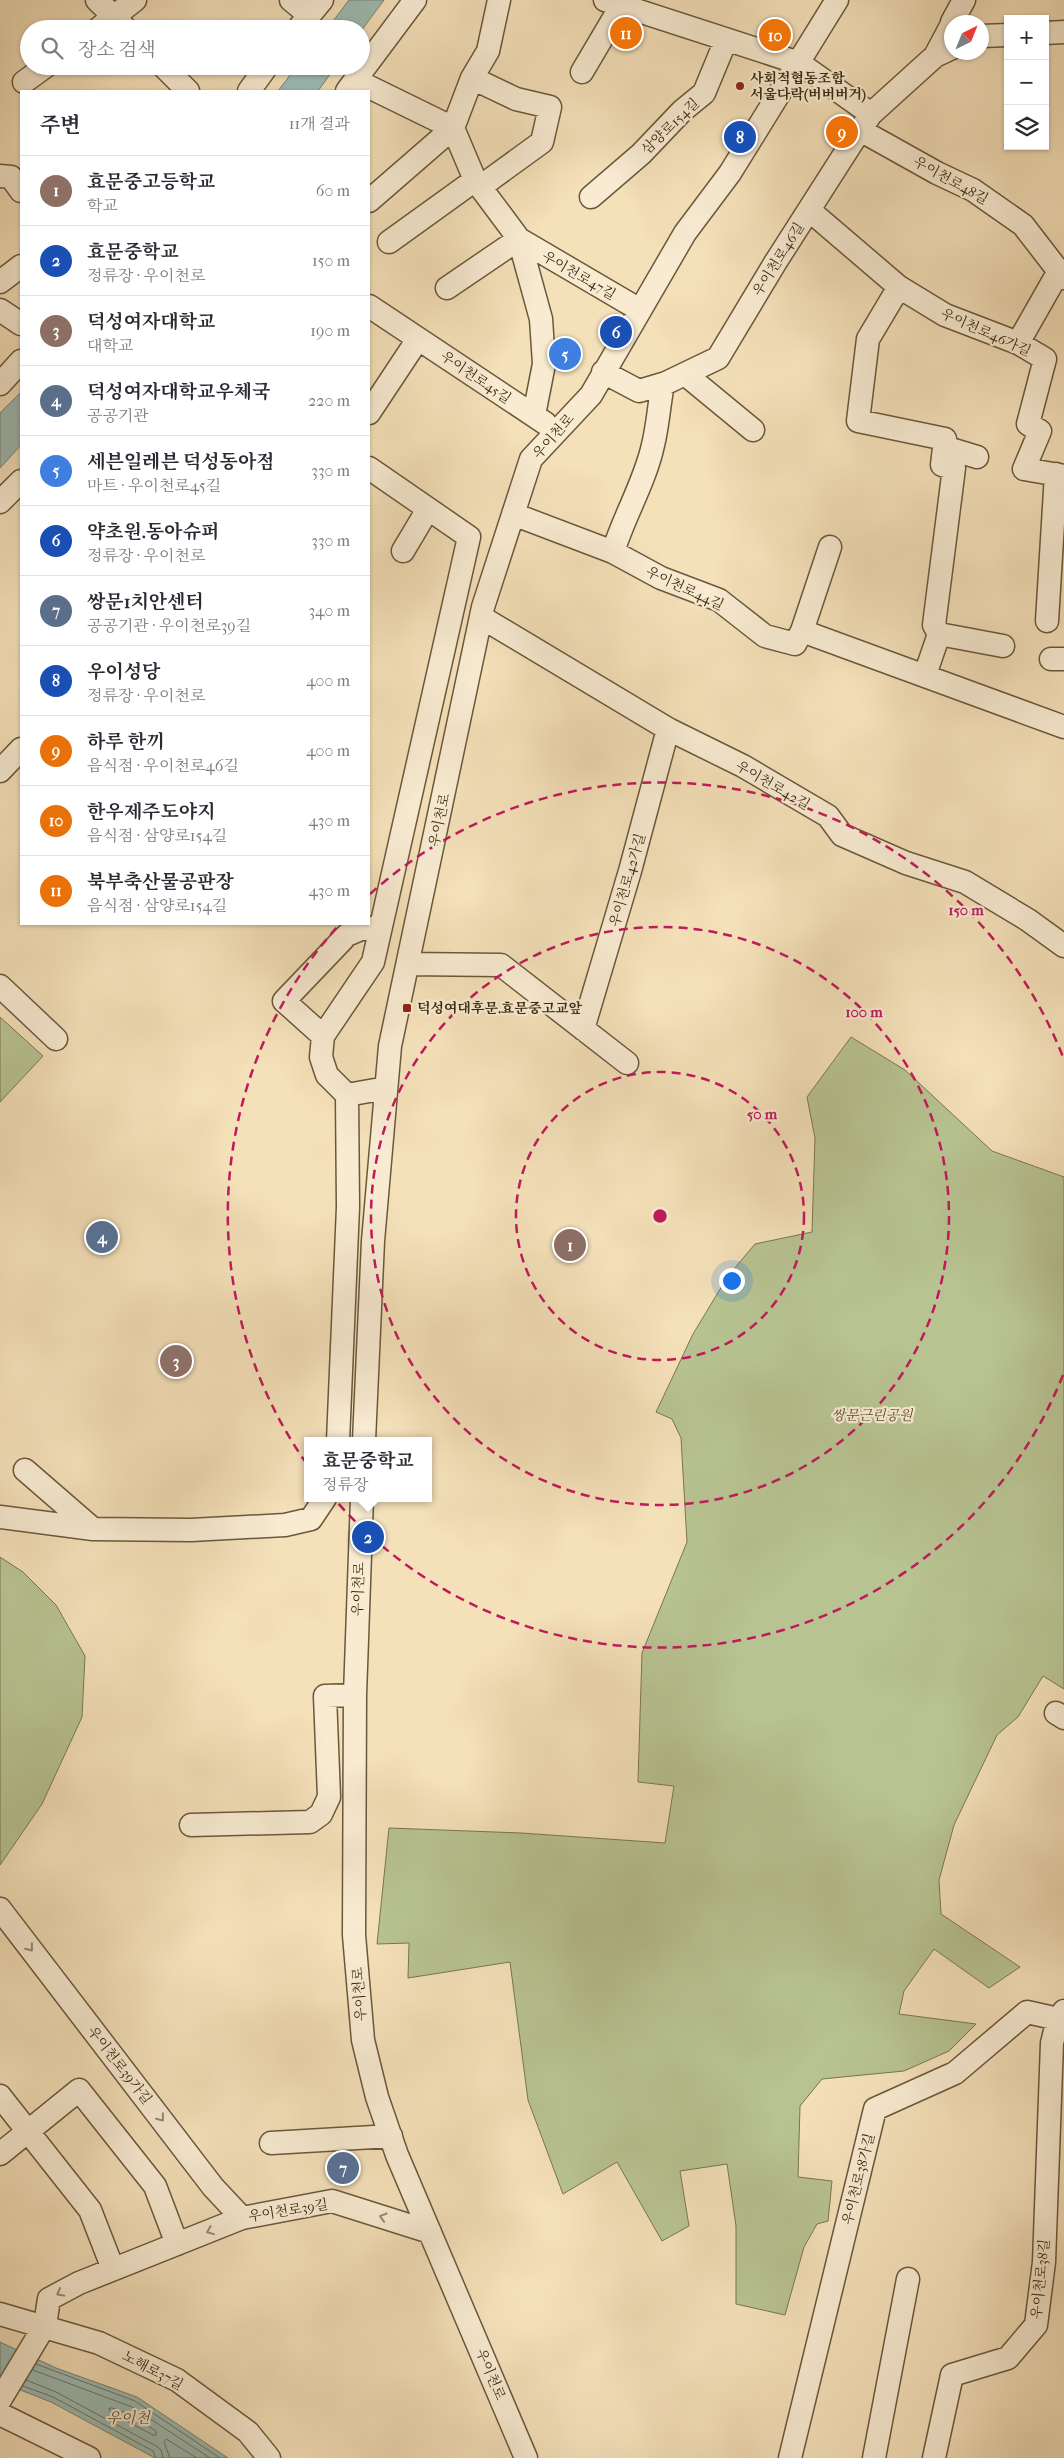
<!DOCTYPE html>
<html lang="ko">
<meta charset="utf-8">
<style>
body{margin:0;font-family:"IM FELL French Canon","Noto Serif KR",serif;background:#f2f2f3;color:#2b2b33}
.controls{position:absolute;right:15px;top:15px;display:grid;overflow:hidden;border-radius:0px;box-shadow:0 1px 4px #0004}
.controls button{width:45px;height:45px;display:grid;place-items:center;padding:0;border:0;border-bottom:1px solid #e1e1e2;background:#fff;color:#2b2b33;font:25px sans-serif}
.compass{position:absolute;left:944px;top:15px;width:45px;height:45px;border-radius:50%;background:#fff;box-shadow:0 1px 4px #0004;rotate:43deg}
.you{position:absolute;left:731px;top:1280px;width:18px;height:18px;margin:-12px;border:4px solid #fff;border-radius:50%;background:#1a73e8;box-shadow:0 0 0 8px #1a73e833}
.badge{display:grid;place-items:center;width:32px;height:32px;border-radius:50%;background:#8f2418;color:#fff;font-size:16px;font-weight:700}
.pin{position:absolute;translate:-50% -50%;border:2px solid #fff;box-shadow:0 1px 5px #0006}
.popup{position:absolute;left:304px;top:1437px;width:128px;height:65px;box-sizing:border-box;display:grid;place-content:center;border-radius:0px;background:#fff;filter:drop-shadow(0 1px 4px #0005);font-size:16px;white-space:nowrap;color:#7c7c81}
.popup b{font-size:19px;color:#2b2b33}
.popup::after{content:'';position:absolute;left:50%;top:100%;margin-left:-10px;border:10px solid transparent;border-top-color:#fff}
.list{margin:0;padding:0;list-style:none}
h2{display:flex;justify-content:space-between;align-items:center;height:65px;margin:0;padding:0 20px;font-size:21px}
h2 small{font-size:16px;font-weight:400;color:#7c7c81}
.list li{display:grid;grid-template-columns:32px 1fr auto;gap:15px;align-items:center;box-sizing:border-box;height:70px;padding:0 20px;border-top:1px solid #e1e1e2}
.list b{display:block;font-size:19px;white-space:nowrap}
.list p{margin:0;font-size:16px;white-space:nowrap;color:#7c7c81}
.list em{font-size:16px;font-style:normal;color:#7c7c81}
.icon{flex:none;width:28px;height:28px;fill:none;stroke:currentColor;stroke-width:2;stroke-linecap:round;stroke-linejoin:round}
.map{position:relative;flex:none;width:1064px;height:2458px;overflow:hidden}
.search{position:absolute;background:#fff;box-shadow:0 1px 4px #0004;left:20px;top:20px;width:350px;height:55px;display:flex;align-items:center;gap:12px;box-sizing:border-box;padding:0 18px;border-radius:28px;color:#7c7c81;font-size:19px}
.panel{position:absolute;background:#fff;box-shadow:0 1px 4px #0004;left:20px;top:90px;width:350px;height:835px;border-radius:0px}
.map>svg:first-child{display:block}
</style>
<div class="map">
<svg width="1064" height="2458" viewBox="0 0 1064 2458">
<rect width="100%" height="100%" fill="#f4e0b9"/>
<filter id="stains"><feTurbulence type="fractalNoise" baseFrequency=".004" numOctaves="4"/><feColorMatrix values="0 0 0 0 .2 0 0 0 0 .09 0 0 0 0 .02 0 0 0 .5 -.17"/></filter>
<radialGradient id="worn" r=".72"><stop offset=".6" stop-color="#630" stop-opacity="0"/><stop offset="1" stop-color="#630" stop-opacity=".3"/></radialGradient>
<path fill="#b8c392" stroke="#7a7651" d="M0,1017L43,1056L0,1102Z
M851,1037L905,1070L992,1151L1064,1177V1689L1043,1676L1018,1717L997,1735L954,1825L939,1880L941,1914L1020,1967L989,1988L934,1949L904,1991L899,2014L976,2024L949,2051L904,2071L822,2079L800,2106L798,2177L832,2181L828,2221L817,2224L804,2247L785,2315L736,2304V2226L727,2164L680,2171L689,2226L662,2241L617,2162L563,2194L528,2100L510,1962L408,1978L409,1943L377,1944L389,1828L521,1833L665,1843L674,1786L638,1782L642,1653L687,1542L681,1438L672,1419L656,1412L693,1334L728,1276L755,1244L812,1232L815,1138L807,1097Z
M0,1557L23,1572L56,1605L85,1656L82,1717L42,1804L0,1865Z"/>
<path fill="#9cbcb5" stroke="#768273" d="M349,0H384L361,31V29H327Z
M297,66H336L318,91H278Z
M21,392V445L0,468V413Z
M0,2342L56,2368L137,2397L228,2458H155L51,2402L0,2382Z"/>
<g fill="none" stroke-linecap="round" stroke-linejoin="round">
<path stroke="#6c7362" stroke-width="1" d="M36,2364L135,2401L220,2458
M33,2370L132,2407L210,2458
M26,2380L56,2392L156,2446L161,2450L163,2458
M23,2386L53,2397L153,2451L156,2458
M112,2408L129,2414L156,2431V2435H153L110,2412L109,2409Z
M170,2458L164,2442L166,2439L197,2458"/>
<defs>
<path id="minor" d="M97,0L126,29
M291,0L309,15
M499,0L488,51L472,78L453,128L475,180L519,239L640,310
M605,0L799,63L871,114L935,56L952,48
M952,22L964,0
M98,29L135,0
M298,29L322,0
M1045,33L1064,32
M982,36L1008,35
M935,56L952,24
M163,66L188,91
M582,72L621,6
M472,78L516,99L550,107L542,142L480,187
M355,80L453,128
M24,82L46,66
M249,91L267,66
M347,91L415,0
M869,117L860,130L937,173L973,190L1023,225L1064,278
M0,176L11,177L21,191
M591,197L641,154L682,111L704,93L726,40
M369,201L453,128
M809,210L899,287L945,315L1018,343L1045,359L1028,424L1040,431L1024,469L1064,476
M389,242L475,180
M0,282L21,266
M899,287L868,339L858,421L945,439L942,465L954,468L934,625L939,634L925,675
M447,288L519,239L541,319L544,364L534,415
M369,306L545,423
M0,310L21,324
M1018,343L1059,271
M603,372L639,391L666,383L718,358L775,263L860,130
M685,374L753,430
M0,384L21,361
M369,413L418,339
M944,447L977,457
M0,502L21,481
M513,514L613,552L661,578L719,600L765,636L795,644L802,631L1064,727
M403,551L428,509
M613,552C624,516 645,482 653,445C658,425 659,404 663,384
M481,617L668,729L743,766L828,816L842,835L906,863L965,882L1028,920L1064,946
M1047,621L1056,474
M802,631L830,547
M939,634L1003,646
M1051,659H1064
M0,771L21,749
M408,964L501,965L627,1063
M0,986L56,1039
M583,1029L630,871L668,729
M323,1036L284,1001L347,935L361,929L380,927
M347,1095L327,1075L321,1057L323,1036L373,962L469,537L369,468
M338,1441L348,1207L347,1095L386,1088
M364,1441L373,1241L390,1046L483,607L531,459L591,395L685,233L730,173L837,0
M25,1470L93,1529
M362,1498L355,1695L354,1935L363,2040L377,2097L397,2155L526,2458
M0,1517L93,1529L191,1530L285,1525L311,1519L325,1498
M1056,1713L1064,1718
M191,1825L310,1822L321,1814L329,1797L325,1696L355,1695
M0,1909L213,2187L242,2218
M0,2096L90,2210L113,2269
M271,2143L391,2136
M0,2154L79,2090L155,2186L177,2244
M0,2314L99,2343L177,2380L248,2432L269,2458
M0,2400L45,2325L49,2299L79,2283L242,2218L332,2201L430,2232
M0,2414L89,2458
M790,2458L875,2109L955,2073L1027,2012L1058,2019
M874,2458L908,2279
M934,2458L952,2375L1008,2358L1036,2325L1044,2262L1052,2043L1058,2019L1064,2011"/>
</defs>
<use href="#minor" stroke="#6a583a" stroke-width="25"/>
<use href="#minor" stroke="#f8ebd2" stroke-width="22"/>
</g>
<defs><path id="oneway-chevron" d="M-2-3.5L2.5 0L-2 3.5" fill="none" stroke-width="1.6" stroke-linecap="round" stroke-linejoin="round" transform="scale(1.25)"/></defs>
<g stroke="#9a8a71">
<use href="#oneway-chevron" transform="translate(30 1948) rotate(52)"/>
<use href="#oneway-chevron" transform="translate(161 2118) rotate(52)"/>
<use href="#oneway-chevron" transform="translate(383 2217) rotate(-163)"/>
<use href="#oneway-chevron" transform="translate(210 2231) rotate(158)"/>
<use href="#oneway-chevron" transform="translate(60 2293) rotate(151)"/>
</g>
<g fill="none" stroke="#c2185b" stroke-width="2.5" stroke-dasharray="9 6">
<circle cx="660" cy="1216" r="144"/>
<circle cx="660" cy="1216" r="289"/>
<path d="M1063 1375A433 433 0 1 1 338 926M370 894A433 433 0 0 1 1063 1057"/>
</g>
<g fill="#8f2418" stroke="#f8ebd2" stroke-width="2">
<circle cx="740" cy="86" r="5"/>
<rect x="402" y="1003" width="10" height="10" rx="2.5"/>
</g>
<g text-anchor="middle" stroke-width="4.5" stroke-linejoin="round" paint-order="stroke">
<g font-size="14" font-weight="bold" fill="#3c2a10" stroke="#f8ebd2" text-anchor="start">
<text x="750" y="83">사회적협동조합<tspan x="750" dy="16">서울다락(버버버거)</tspan></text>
<text x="417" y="1013">덕성여대후문.효문중고교앞</text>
</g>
<g font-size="14" fill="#3c2a10" stroke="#f8ebd2">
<text transform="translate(670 126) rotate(-44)" y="5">삼양로154길</text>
<text transform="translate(951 180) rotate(29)" y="5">우이천로48길</text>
<text transform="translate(778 259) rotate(-58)" y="5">우이천로46길</text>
<text transform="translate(579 275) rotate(30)" y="5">우이천로47길</text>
<text transform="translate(986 332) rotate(24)" y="5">우이천로46가길</text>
<text transform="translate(476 377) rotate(34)" y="5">우이천로45길</text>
<text transform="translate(553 436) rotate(-49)" y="5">우이천로</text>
<text transform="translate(685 588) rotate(25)" y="5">우이천로44길</text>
<text transform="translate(773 785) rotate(30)" y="5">우이천로42길</text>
<text transform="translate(439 820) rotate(-78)" y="5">우이천로</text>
<text transform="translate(627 880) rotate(-74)" y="5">우이천로42가길</text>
<text transform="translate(358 1589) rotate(-88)" y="5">우이천로</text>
<text transform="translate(359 1994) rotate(-94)" y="5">우이천로</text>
<text transform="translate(120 2065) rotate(52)" y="5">우이천로39가길</text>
<text transform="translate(858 2179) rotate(-76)" y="5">우이천로38가길</text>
<text transform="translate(288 2210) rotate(-9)" y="5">우이천로39길</text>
<text transform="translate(1040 2279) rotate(-84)" y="5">우이천로38길</text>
<text transform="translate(153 2370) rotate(28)" y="5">노해로37길</text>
<text transform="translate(491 2374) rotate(67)" y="5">우이천로</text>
</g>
<g font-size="14" font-style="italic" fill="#5b5030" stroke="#f8ebd2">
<text x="872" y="1420">쌍문근린공원</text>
</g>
<g font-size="15" font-style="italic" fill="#544e39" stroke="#f8ebd2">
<text x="128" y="2423">우이천</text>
</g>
</g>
<circle cx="660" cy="1216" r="8" fill="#c2185b" stroke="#f8ebd2" stroke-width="2.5"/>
<g font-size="15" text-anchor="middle" font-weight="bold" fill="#c2185b" stroke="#f8ebd2" stroke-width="4.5" stroke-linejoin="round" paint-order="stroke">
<text x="966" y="915">150 m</text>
<text x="864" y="1017">100 m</text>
<text x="762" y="1119">50 m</text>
</g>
<rect width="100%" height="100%" filter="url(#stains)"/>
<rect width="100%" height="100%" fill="url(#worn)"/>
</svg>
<div class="controls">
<button>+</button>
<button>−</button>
<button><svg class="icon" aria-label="layers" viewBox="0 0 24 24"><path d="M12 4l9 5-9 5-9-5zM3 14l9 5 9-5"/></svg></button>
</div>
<svg class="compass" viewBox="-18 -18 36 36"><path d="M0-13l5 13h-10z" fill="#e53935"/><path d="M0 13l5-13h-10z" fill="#7c7c81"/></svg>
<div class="you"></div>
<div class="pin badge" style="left:570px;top:1245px;background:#8d6e63">1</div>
<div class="pin badge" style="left:368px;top:1537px;background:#1a4fb4">2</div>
<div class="popup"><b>효문중학교</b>정류장</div>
<div class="pin badge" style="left:176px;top:1361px;background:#8d6e63">3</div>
<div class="pin badge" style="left:102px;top:1237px;background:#5c6f8a">4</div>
<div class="pin badge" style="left:565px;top:354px;background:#3f7fe0">5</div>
<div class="pin badge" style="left:616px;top:332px;background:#1a4fb4">6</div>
<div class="pin badge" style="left:343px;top:2168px;background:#5c6f8a">7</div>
<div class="pin badge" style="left:740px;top:137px;background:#1a4fb4">8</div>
<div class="pin badge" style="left:842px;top:132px;background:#e8710a">9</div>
<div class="pin badge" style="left:775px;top:35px;background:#e8710a">10</div>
<div class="pin badge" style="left:626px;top:33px;background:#e8710a">11</div>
<div class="search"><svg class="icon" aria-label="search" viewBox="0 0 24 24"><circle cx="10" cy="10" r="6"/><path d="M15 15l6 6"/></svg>장소 검색</div>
<section class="panel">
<h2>주변<small>11개 결과</small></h2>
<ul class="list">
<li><span class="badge" style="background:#8d6e63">1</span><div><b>효문중고등학교</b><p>학교</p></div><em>60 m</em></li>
<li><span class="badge" style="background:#1a4fb4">2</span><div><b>효문중학교</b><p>정류장 · 우이천로</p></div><em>150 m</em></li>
<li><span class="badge" style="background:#8d6e63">3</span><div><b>덕성여자대학교</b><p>대학교</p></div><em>190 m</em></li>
<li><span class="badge" style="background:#5c6f8a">4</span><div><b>덕성여자대학교우체국</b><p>공공기관</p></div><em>220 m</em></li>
<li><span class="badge" style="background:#3f7fe0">5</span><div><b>세븐일레븐 덕성동아점</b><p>마트 · 우이천로45길</p></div><em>330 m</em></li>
<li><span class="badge" style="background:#1a4fb4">6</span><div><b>약초원.동아슈퍼</b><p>정류장 · 우이천로</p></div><em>330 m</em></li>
<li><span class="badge" style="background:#5c6f8a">7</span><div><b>쌍문1치안센터</b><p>공공기관 · 우이천로39길</p></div><em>340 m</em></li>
<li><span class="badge" style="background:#1a4fb4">8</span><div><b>우이성당</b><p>정류장 · 우이천로</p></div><em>400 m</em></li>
<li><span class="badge" style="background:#e8710a">9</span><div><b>하루 한끼</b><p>음식점 · 우이천로46길</p></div><em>400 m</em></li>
<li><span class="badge" style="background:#e8710a">10</span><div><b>한우제주도야지</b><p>음식점 · 삼양로154길</p></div><em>430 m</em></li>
<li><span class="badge" style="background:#e8710a">11</span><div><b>북부축산물공판장</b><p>음식점 · 삼양로154길</p></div><em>430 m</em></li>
</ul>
</section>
</div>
